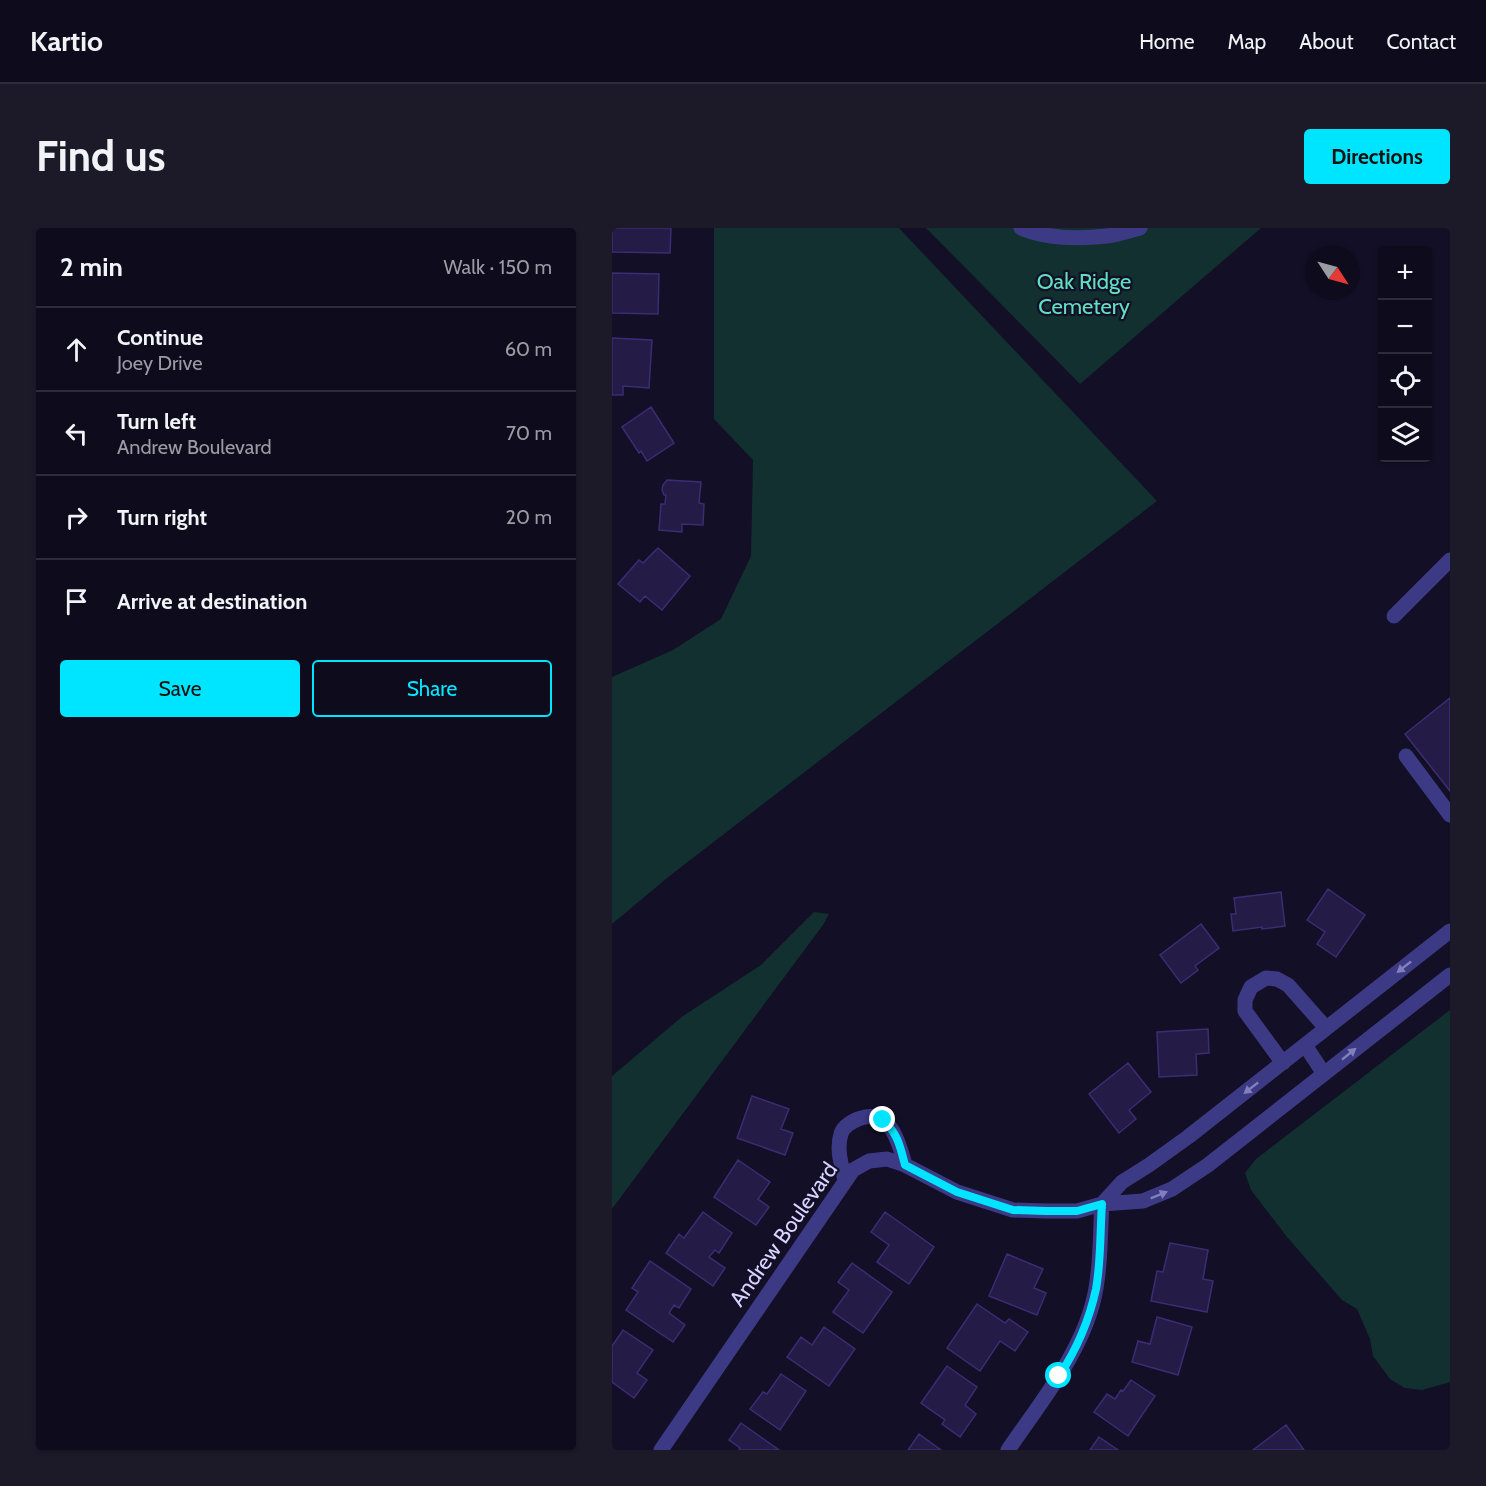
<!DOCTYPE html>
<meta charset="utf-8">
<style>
body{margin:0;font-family:Cabin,sans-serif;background:#1c1929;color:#f1f3f6}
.controls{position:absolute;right:18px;top:18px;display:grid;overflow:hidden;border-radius:6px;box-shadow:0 2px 4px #0004}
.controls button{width:54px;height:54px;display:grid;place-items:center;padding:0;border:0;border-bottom:2px solid #2e2b3b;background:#0e0b1c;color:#f1f3f6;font:30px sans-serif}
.compass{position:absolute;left:694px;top:18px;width:54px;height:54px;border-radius:50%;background:#0e0b1c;box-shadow:0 2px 4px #0004;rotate:126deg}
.stop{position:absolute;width:18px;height:18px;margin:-14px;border:4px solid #00e5ff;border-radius:50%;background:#fff}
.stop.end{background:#00e5ff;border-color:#fff;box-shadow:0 2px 6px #0008}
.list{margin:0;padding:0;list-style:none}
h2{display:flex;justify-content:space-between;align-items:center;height:78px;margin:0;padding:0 24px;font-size:26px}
h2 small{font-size:20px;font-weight:400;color:#9b9ba3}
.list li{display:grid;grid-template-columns:39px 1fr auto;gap:18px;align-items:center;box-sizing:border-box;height:84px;padding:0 24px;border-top:2px solid #2e2b3b}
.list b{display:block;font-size:22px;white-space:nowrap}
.list p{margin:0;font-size:20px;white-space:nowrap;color:#9b9ba3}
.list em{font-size:20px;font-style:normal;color:#9b9ba3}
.actions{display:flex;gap:12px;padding:18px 24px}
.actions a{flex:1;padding:14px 0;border:2px solid #00e5ff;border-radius:6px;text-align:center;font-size:21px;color:#00e5ff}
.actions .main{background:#00e5ff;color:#111}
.icon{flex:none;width:33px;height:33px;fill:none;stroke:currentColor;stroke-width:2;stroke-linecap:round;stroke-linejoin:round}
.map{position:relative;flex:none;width:838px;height:1222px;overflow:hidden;border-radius:6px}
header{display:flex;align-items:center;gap:36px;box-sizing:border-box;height:84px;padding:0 30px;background:#0e0b1c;border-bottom:2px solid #2e2b3b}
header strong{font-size:28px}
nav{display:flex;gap:33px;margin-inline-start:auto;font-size:21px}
.intro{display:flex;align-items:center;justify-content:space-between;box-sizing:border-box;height:144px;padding:0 36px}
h1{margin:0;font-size:42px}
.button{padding:15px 27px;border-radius:6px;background:#00e5ff;color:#111;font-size:21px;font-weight:700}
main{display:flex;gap:36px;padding:0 36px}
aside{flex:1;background:#0e0b1c;border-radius:6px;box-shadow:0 2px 4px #0004}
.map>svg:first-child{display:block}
</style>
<header>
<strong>Kartio</strong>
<nav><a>Home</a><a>Map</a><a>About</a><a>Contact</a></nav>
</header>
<div class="intro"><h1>Find us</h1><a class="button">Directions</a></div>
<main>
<aside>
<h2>2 min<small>Walk · 150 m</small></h2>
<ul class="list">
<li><svg class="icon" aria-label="ahead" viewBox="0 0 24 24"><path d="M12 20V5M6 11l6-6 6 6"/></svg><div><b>Continue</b><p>Joey Drive</p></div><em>60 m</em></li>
<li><svg class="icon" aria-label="left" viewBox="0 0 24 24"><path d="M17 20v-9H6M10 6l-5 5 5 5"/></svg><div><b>Turn left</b><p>Andrew Boulevard</p></div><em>70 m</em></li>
<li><svg class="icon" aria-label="right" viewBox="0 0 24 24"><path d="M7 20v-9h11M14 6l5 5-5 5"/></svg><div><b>Turn right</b></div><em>20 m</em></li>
<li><svg class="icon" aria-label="arrive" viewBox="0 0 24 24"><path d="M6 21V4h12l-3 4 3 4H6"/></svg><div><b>Arrive at destination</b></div></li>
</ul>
<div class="actions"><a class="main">Save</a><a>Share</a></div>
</aside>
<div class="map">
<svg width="838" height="1222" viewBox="0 0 838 1222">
<rect width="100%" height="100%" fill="#130f26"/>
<path fill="#12302f" d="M102,0H287L545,273L60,646L0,696V449L61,422L109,391L139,328L141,232L102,191Z
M314,0H649L468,156Z
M202,684L217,686L211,697L0,981V848L71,788L149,737Z
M838,782V1154L810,1162L793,1160L778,1151L761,1128L758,1111L745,1081L730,1072L675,1009L639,962L633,945L644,931Z"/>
<path fill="#241b47" stroke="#3b2d73" stroke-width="1.5" d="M0,0H59L58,25L0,24Z
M0,45L47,46L46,86L0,85Z
M0,110L40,112L37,160L11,158V167H0Z
M39,179L62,215L35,233L29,223L27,225L10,199Z
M55,252L89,254L87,275L92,276L91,297L70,296V304L47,302L49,276H53L54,267H52L50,262L51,257Z
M46,320L78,348L50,382L33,368L28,374L6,356L27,332L31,335Z
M838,470V563L793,506Z
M716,661L753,687L724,729L705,716L713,704L695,692Z
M669,664L673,698L650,701V699L621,703L619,686H624L622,670Z
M589,696L607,720L583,738L586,742L569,755L548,727Z
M596,801L597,825L584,826L585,847L547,849L545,804Z
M516,835L539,864L517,882L524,891L507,905L477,866Z
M140,868L177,881L169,901L181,905L173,927L125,910Z
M126,932L158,954L146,971L157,979L144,997L102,969Z
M91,984L120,1005L107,1025L103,1022L97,1029L113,1040L101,1058L54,1025L67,1006L72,1010Z
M273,984L322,1019L297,1056L265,1034L277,1017L259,1004Z
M558,1015L596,1022L591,1051L601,1053L595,1084L539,1073L545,1043L551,1044Z
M395,1026L431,1041L422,1060L434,1065L425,1087L377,1068Z
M38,1033L79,1061L67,1080L62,1077L57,1085L73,1097L61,1114L14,1082L26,1064L20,1060Z
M240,1035L280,1064L251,1105L221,1084L237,1062L226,1054Z
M365,1076L393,1095L397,1091L416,1104L403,1123L388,1113L368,1143L335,1120Z
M545,1089L580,1099L566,1147L520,1134L526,1113L538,1116Z
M212,1099L243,1121L217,1158L175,1129L189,1109L200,1117Z
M11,1102L41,1122L25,1145L35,1152L22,1170L0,1154V1118Z
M335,1138L365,1159L353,1177L364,1186L348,1209L330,1196L333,1192L309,1175Z
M169,1146L194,1163L168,1202L138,1181L151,1164L155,1166Z
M519,1152L543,1168L516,1208L482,1184L495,1166L503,1171L509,1162L511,1163Z
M129,1195L167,1222H127L128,1220L117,1212Z
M674,1197L692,1222H641Z
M307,1206L329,1222H296Z
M487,1209L506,1222H478Z"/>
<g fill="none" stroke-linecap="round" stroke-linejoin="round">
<path stroke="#3d3a85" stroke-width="15" d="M409,0C435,11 467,11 495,8C506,7 517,3 528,0
M782,388L838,332
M794,528L838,587
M693,817L712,846
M671,835L633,783V772L639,759L654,750L665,751L676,757L714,800
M233,953C230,938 224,922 229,906C231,899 239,894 246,891C278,879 287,914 293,937
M490,976L510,954L537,937L576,909L838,703
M49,1222L241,942L257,933L275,931L293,937L345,964L401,982L434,983H465L490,976L531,973L560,961L596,937L838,747
M396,1222C430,1172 474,1120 484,1060C489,1033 488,1004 490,976"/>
</g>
<defs><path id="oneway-solid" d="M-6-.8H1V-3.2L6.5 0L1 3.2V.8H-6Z" transform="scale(1.5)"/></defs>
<g fill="#837fbc">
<use href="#oneway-solid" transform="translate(792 739) rotate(142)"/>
<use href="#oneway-solid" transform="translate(737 826) rotate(-39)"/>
<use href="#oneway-solid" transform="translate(639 860) rotate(142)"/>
<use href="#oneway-solid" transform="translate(547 967) rotate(-22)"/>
</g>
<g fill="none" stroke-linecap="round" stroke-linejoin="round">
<path stroke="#00e5ff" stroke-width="8" d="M271,892C286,906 288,918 293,937L345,964L401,982L434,983H465L490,976C488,1004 489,1034 484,1061C477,1093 465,1121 447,1148"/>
</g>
<g text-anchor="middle" stroke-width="4.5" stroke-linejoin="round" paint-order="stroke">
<g font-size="22" fill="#5fe0c0" stroke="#130f26">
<text x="472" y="61">Oak Ridge<tspan x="472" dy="25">Cemetery</tspan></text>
</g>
<g font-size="22" fill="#d9d4ff" stroke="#130f26">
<text transform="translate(171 1006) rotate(-55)" y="8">Andrew Boulevard</text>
</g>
</g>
</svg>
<div class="controls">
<button>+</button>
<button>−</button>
<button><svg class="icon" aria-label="locate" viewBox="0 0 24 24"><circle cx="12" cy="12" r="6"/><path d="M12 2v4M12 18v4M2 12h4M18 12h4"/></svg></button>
<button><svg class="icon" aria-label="layers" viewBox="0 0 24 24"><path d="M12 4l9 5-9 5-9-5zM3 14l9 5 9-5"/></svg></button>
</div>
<svg class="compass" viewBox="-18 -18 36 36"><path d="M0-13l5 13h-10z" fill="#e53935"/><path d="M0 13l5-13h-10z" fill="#9b9ba3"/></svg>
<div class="stop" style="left:447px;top:1148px"></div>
<div class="stop end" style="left:271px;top:892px"></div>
</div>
</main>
